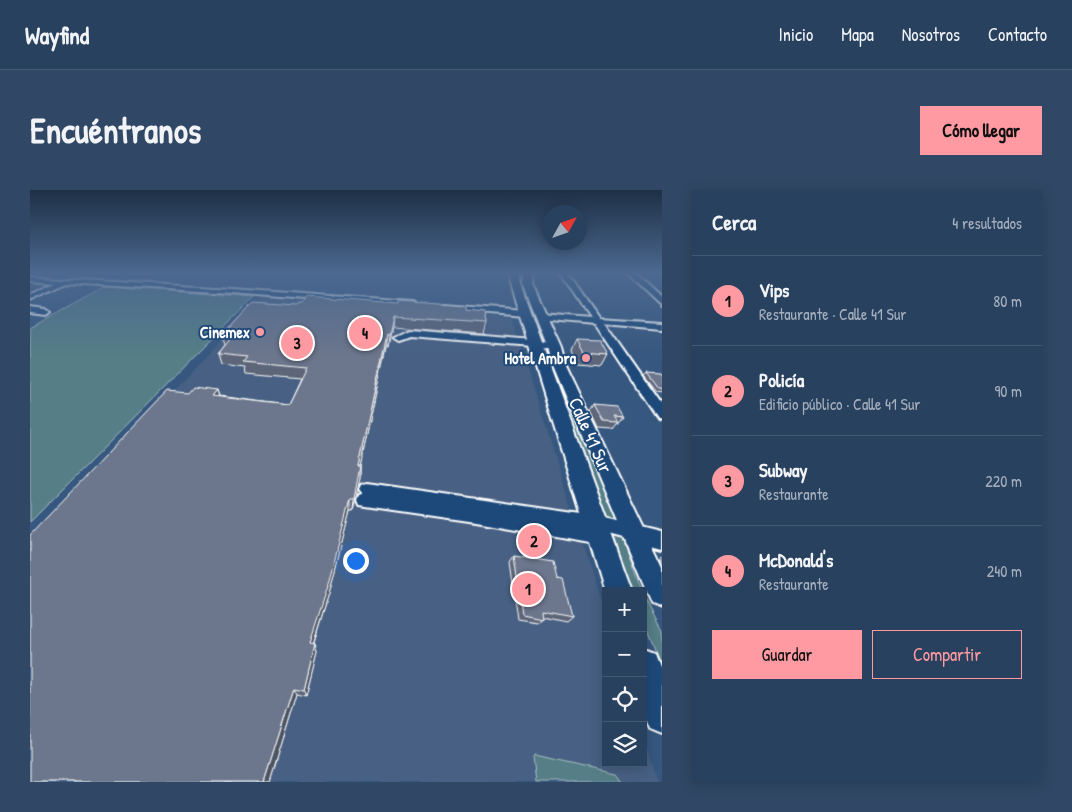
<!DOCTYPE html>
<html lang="es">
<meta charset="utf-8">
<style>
body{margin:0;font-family:"Patrick Hand",sans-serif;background:#304865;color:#f1f3f6}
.controls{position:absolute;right:15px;bottom:15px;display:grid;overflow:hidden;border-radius:0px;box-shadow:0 2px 12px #0003}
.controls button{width:45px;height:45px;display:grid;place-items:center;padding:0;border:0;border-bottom:1px solid #445a74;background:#28415f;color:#f1f3f6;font:25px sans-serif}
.compass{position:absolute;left:512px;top:15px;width:45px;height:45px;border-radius:50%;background:#28415f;box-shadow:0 2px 12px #0003;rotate:50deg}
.you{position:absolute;left:325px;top:370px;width:18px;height:18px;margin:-12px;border:4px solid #fff;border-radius:50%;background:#1a73e8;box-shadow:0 0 0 8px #1a73e833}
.badge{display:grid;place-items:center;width:32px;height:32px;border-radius:50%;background:#ff9aa2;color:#111;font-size:16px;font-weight:700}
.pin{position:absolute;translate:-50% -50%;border:2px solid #fff;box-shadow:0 1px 5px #0006}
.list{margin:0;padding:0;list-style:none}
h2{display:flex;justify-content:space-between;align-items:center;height:65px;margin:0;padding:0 20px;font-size:21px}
h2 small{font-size:16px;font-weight:400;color:#a5afbd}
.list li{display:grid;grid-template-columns:32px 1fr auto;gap:15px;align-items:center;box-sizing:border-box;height:90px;padding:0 20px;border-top:1px solid #445a74}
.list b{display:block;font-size:19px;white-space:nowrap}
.list p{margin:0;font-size:16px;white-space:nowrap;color:#a5afbd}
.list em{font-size:16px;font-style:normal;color:#a5afbd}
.actions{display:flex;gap:10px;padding:15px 20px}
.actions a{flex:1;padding:11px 0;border:1px solid #ff9aa2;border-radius:0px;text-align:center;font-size:18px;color:#ff9aa2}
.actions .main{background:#ff9aa2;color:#111}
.icon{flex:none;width:28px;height:28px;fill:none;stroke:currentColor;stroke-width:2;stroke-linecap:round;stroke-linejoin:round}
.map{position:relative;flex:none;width:632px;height:592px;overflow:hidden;border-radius:0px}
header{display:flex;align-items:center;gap:30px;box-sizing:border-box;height:70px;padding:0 25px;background:#28415f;border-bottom:1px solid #445a74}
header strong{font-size:24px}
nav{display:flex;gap:28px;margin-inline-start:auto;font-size:18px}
.intro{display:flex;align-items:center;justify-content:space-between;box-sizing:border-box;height:120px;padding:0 30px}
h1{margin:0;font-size:35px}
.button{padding:12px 22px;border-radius:0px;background:#ff9aa2;color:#111;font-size:18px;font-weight:700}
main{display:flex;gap:30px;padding:0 30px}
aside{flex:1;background:#28415f;border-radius:0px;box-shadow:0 2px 12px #0003}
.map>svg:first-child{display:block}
</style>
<header>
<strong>Wayfind</strong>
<nav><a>Inicio</a><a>Mapa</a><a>Nosotros</a><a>Contacto</a></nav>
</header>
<div class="intro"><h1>Encuéntranos</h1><a class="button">Cómo llegar</a></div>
<main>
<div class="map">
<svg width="632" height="592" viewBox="0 0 632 592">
<rect width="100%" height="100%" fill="#36577f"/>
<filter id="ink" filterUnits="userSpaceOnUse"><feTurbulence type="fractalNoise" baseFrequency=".02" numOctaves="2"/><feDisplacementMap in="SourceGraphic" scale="10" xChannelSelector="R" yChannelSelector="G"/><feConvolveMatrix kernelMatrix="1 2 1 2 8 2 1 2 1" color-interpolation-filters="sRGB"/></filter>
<g filter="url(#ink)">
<path fill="#466083" d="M233,107L482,129L576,427V573H613V547L627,592H0V353Z"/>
<path fill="#557e86" stroke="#aabec2" d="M489,83H495L494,93L518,153L510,152L488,93Z
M75,97L224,107L0,332V138Z
M532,209H539L589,332L582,331L576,326Z
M583,344L591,347L594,351L612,401H603Z
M613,405L632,441V477L613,428Z
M504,566L587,584L593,592H506L503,568Z"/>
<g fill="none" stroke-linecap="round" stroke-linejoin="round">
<defs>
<path id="minor" d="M531,83H538L569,128L632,132V138L574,133L632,216V229L627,228L564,133L508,128L506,126L511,123L560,127Z
M598,83H606L632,107V115Z
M0,87L203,99L383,112L387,115L383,118L203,103L37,93L0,110V105L26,93L0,91Z
M415,115L495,121L499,124L495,127L412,120V116Z
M0,117L16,119L20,122L16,125L0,123Z
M378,140L504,150L528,155L529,157L524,160L504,156L379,146L368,150L363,147Z
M337,293L566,326L632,342V358L579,344L580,346L577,351L571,354L446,332L335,316L329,315L327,310L329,305L333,304L329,299L331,295Z"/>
<path id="major" d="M480,83H490L489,91L602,401H575L479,91Z
M495,83H505L503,95L531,157L535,173L632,376V418L622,414L521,173L517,157L493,95Z
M613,458L624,462L632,482V544L620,539L613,522Z"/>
</defs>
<use href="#minor" stroke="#fff" stroke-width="4"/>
<use href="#major" stroke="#fff" stroke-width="4"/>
<use href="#minor" fill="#1f4a7a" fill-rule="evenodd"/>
<use href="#major" fill="#1f4a7a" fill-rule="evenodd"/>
</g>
<path fill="#5d6578" stroke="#fff" d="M266,116L436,120L457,133L454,144L362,137L358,155H356L330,277V288L323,321H320L299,403L284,452L285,453L287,461L276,505L267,503L240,592H0L158,203L187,200L189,206L258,215L270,189L216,184L215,178L191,175L188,164L195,155L192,146Z
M547,149L578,164L572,175L548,173L542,160Z
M616,183L632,186V203L626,202L613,186Z
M565,215L593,227L583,240L569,239L561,222Z
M494,340L518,356L516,359L494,355L492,343Z
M632,365V373L630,367Z
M484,366L527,389L542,426L536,431L512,426V428L507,432L488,429L480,372Z"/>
<path fill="#4c5362" stroke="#fff" d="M363,127L362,137L358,155L359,145Z
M357,144L356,155L330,277V288L323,321L324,309L328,276Z
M187,200L190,212L182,206Z
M320,309V321L299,403L281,460L280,452Z
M285,453L287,461L276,505L274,499Z
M264,497L267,503L240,592H234Z"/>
<path fill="#6c768c" stroke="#fff" d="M276,107L368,114V111L436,116V120L455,122L457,133L363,127L359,145L357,144L328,276H330L324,309H320L299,393L280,452L285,453L274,499L264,497L234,592H0V345L137,201L158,203L163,197L187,200L182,206L258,215L276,178L213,172L217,167L188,164L202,147L192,146L223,113L266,116L268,114H272Z
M547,149L570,150L578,164L554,162Z
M616,183L631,184L632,186V200L628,199Z
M565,215L587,217L593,227L584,226L588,233L574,232Z
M494,340L516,343L518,356L496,352Z
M484,366L523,372L527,389L533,390L542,426L511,420L512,428L492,424Z"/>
</g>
<linearGradient id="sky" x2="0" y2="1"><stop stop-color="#1e3046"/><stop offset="0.5" stop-color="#4c6990"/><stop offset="1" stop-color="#4c6990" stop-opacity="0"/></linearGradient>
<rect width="632" height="166" fill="url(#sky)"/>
<g fill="#ff9aa2" stroke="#1f4a7a" stroke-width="2">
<circle cx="230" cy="142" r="5"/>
<circle cx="556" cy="168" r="5"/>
</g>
<g text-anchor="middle" stroke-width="4" stroke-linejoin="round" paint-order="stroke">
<g font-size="16" font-weight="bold" fill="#fff" stroke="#1f4a7a" text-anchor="end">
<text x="220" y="148">Cinemex</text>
<text x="546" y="174">Hotel Ambra</text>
</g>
<g font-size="19" fill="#fff" stroke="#1f4a7a">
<text transform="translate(561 245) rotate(66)" y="7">Calle 41 Sur</text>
</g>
</g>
</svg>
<div class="controls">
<button>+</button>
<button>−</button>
<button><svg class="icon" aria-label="locate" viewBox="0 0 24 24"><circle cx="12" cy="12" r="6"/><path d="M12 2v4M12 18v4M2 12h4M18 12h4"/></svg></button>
<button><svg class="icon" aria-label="layers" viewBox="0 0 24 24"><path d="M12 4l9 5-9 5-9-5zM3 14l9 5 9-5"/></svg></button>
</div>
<svg class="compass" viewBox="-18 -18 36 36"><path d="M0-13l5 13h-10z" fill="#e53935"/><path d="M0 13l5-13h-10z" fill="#a5afbd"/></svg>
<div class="you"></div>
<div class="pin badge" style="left:498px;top:399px">1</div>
<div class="pin badge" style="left:504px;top:351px">2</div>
<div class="pin badge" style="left:267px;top:153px">3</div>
<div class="pin badge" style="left:335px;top:143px">4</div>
</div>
<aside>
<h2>Cerca<small>4 resultados</small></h2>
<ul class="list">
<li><span class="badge">1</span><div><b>Vips</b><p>Restaurante · Calle 41 Sur</p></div><em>80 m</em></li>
<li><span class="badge">2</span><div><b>Policía</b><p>Edificio público · Calle 41 Sur</p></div><em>90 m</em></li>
<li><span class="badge">3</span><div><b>Subway</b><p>Restaurante</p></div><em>220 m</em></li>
<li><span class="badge">4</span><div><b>McDonald's</b><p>Restaurante</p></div><em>240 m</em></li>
</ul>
<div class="actions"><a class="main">Guardar</a><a>Compartir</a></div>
</aside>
</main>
